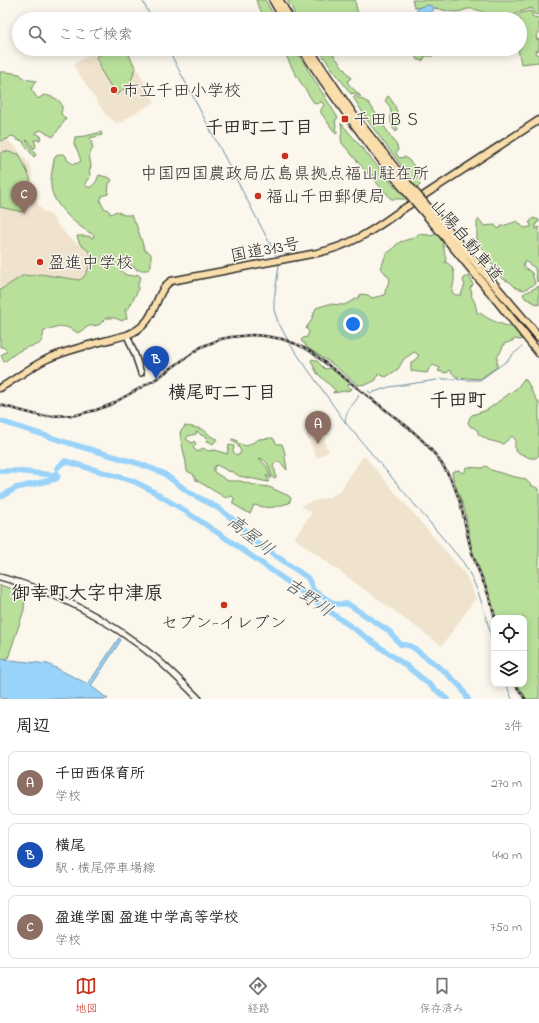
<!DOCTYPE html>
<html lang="ja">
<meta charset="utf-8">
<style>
body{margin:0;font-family:"Indie Flower","Klee One",sans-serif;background:#f6f6f6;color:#202124}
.controls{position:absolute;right:12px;bottom:12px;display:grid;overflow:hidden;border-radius:8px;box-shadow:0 2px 10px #0003}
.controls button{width:36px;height:36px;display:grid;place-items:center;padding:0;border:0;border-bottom:1px solid #e0e0e0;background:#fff;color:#202124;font:20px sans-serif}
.you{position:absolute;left:353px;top:324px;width:14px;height:14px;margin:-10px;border:3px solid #fff;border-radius:50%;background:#1a73e8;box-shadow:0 0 0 6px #1a73e833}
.badge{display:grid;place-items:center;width:26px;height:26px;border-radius:50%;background:#c8321e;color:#fff;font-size:13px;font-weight:700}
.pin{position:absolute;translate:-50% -33px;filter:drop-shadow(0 1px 2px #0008)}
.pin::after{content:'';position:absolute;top:21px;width:14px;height:12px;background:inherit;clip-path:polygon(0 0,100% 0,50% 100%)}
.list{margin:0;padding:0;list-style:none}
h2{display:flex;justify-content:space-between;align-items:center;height:52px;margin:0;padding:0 16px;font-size:17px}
h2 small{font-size:13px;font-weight:400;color:#757577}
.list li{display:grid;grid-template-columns:26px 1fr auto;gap:12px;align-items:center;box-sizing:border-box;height:64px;margin:0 8px 8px;padding:0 8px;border:1px solid #e0e0e0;border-radius:8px}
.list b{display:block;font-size:15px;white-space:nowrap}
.list p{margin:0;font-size:13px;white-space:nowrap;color:#757577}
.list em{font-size:13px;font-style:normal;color:#757577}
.icon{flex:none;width:22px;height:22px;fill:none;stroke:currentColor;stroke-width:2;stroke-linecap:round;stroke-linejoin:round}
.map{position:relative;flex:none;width:539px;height:699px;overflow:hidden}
.search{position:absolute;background:#fff;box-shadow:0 2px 10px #0003;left:12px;right:12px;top:12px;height:44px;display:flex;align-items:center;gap:10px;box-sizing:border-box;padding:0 14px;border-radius:22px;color:#757577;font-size:15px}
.sheet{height:268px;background:#fff}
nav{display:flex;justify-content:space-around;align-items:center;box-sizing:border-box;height:56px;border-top:1px solid #e0e0e0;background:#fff;font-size:11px;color:#757577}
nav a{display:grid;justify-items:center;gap:2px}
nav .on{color:#c8321e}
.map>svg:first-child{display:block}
</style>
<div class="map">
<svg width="539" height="699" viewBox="0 0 539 699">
<rect width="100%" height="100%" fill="#fbf7ec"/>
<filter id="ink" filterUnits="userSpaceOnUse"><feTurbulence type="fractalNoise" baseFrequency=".025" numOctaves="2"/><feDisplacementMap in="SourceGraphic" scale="8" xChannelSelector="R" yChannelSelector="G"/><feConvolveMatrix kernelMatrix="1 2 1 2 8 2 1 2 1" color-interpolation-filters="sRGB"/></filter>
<g filter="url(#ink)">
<path fill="#efe3ce" d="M101,49H127L155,102L125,119V121L117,123L106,115L75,68V63L77,62Z
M6,139L15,146L30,165L32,172L34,194L38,205L43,211L52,216L54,220L68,237L90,252L91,255L90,263L87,273L83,279L80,280L40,274L31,276L24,275L0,290V141Z
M310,432L319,434L325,437V444L329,451L328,452L317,458L306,435Z
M365,457L461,569L468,579L473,590L476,601L473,602L442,646L294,538L312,513L301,505L329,497L339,492L342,488L362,458Z"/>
<path fill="#b9e09b" stroke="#728663" d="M256,0H265L276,19H266L258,6Z
M287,0H356L355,1L359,19H297L292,8Z
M412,0H539V15L534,14L532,8L519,12L509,19H495V17C487,15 480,9 472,9C466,8 462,12 456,12C449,12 441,9 434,8C430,3 423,7 417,8L414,6Z
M531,11L533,17L539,18V33L536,35L537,40L539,39V50L535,51L536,54L539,55V62L521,64L518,49H520V19H513L521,13Z
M111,49H126L136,69L133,71L134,73L129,86L116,95L100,69L101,67L96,57Z
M283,49H295L338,118L335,120L336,126L335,129L338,132L336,134L321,113V109L324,105L322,102H321L317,104L314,103L294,72Z
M318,49H329L351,78L347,82C351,88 357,91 361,97L354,93L351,94Z
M418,49H436L433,56H425L424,59L422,61L416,59V54Z
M0,72H6L20,74L24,79L36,81L31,89L38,99L44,95C50,96 62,99 62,107C62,110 61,112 61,114L66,119L53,137L41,130L35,133L41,136L40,140H34L36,146L34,149L29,141L26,140L36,155L34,157L24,144L23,141L17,140L15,137L11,136L8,139L0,141Z
M355,96L369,103L397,146L398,150L396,153L399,158L405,157C411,161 415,167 418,173L417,176L420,185L416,189L409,180V176L368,121L353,97Z
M388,96C395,103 399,115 399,124L396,125L398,129L396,132C385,121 397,111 385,101Z
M341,123L395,187L399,188L408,199H391C385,190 375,185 374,176L371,174L367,173L342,143L341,137L342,132Z
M101,132L102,135L90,138L93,148L89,155L91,166L89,172L91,176L87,180L85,184L87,187H91L96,182L99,175L110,178L112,180L109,184L108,194L102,196L100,200L103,207L109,211L110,214L113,213L116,211L124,215H131L136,224L145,251H148L151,254V266L148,270H137L135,267L129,266L125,263L124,268L120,270L126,275L135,276L137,274L141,277L138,283V289L136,294L128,310L125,309L127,318L122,321L115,318H106L99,325L89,326L78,333C63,324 60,325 44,331C41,350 36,343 23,349C16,352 10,358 4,362L1,355L7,351L3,347H0V290L24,275L31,276L40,274L80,280C86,277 93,261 91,254C89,250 84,248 81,245C79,243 78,239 77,236H88L93,238L94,235C78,227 53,206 51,187C50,178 53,168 54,159L56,156L60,154H64L66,156L67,160L73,164L78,163L81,161L78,152L74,144L75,137L86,136Z
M3,151L19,154L30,178L33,199L22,212L0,207V154Z
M533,218L539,220V222L536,223V229L539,227V278L537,282L535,268L525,261L523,266L532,273L535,284L524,290L516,288L510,282L501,278L500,275L499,269L491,264L485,255L484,250L480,246L477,240V222L479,219L484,226L495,225L498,229L502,226L512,223L517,221L524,228L531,227V224L529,223Z
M418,234L429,235L430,236L437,234L442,240L446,259L445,262C458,267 454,281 452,292L455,295H461L465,284L463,282L464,278L469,276L473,285L470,288L472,293L471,295L475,303V304L478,315L480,313C490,321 503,325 515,328L523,339L520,340L515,339L512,341L504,344L500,353L497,357V367L480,379L456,377L450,370L447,373L438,371L440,368L433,365L429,369L427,373L411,371V363L416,359L419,355L414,352L404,359L398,369L386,377L378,374L376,380L368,384L358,385L331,363L306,347L305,343H303L301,340L303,338L307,337L309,332L306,328L311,321L316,308L329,304L344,305L358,298L361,294L368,295L372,298L385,295V291L390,279L381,268L386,254L392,250L395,246L400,242L416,237Z
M539,286V305L525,298L523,294Z
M312,359L316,360L325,369L330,368L350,383L348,385V388H352L351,390L333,393V392L336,391L317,373L311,361Z
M524,379L527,381L532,392L539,403V455L536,458H530L515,451V439L512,436L503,444L488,440L478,434V431L473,427H471L468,423L470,417L472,415L487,410L517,388Z
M185,426C193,427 206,428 210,436L217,439L213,444L208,441L206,442L207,437L201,435L197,431L196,434L188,436L186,439L192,443L194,441L196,444L193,448L198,452L203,448L208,451L215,450L227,454L229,445L234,446L233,451L236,455H239L241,451L237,444L232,441V439L236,440L239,444L247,446L259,439L273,438L277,444H282L285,453V457L287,470L280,462H277L274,464L273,467L275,470L276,478L275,479L272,477C270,469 268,460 259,458L267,467L271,478H269L267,475L266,476L269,481L268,482L239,476L233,472L228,471L217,465L214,467V472L228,481H240L254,485L269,487L289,496L291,498L289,503C272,508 271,509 254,505L250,514L233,504V500L235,499L232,496L226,498L196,480L193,474L187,471C186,457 181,445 180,432Z
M486,466L491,470L511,476L525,479L531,485L539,489V699H527L517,684H524V618H496L490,596L472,550L465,511L453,478L452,472L459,470L462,473L465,472L466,467L482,468Z
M0,585L25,593L24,610L8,658L0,659Z"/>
<path fill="#9ad3fa" stroke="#6e90a7" d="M427,5L432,6L434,8L432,12L422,18C418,16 417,12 417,8Z
M119,638L121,640L91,686L108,699H3L0,698V659L48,664L88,684Z"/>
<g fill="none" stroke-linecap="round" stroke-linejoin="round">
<path stroke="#6e90a7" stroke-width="1" d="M142,0L152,19
M168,49L277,257
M279,262V265L274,300V310L278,322L290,344L345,422L463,562C480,589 486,617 494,647
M441,379C454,378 467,381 480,380L508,360L512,355L522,347
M368,391L371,393L389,387L437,380
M345,422C346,418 346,413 349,409C352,404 357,401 359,395
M506,684L512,699"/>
<path stroke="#9ad3fa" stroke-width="5.5" d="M0,421L75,445L140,464L163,473L190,493L218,508L239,524L253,540L308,578L314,591L335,604H348L389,631L400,644L411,646L444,671L461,687L468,699
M57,468L65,461L133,481L149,489L182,509L233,543L408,667L447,699
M0,471H16L53,475L57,473L58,476L56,479L16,488L0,497"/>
<defs>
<path id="secondary" d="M127,335L135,355L141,373
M0,577C58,592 111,621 157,659C172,672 185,685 199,699"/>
<path id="trunk" d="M0,388C16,379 30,367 47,359C71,348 102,342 127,335C135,332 141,328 146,322C156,311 158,289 171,281L317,253C349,246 371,232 397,213L539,120"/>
<path id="motorway" d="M273,0L284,19
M279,0L290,19
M302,49C333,96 366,141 401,185
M309,49L354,116L406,182
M451,234L539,337
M445,237L491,293L539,353"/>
</defs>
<use href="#secondary" stroke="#2b2b2b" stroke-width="8"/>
<use href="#trunk" stroke="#2b2b2b" stroke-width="9"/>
<use href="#motorway" stroke="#2b2b2b" stroke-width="10"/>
<use href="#secondary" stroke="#fbf7ec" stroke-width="5"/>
<use href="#trunk" stroke="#f9deab" stroke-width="6"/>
<use href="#motorway" stroke="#f9deab" stroke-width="7"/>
<defs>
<path id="rail" d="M0,405L41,416H49L76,415L96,410L110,405L156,379L201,347L221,339L231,337L252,335L265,336L282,339L296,344L310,351L396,418C424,438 448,465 459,499C464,515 466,532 471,549C475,565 483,579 488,594C491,602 493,610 495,618
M515,684L525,699"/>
</defs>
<use href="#rail" stroke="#2b2b2b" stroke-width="2.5"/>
<use href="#rail" stroke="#fbf7ec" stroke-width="1" stroke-dasharray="3" stroke-linecap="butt"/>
<defs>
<path id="motorway-bridge" d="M406,182L451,234
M401,185L445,237"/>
</defs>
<use href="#motorway-bridge" stroke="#2b2b2b" stroke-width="10" stroke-linecap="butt"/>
<use href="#motorway-bridge" stroke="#f9deab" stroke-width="7"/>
</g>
</g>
<g fill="#c8321e" stroke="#fbf7ec" stroke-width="1.5">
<circle cx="114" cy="90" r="4"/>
<rect x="341" y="115" width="8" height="8" rx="2"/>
<circle cx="285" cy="156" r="4"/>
<circle cx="258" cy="196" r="4"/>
<circle cx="40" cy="262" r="4"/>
<circle cx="224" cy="605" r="4"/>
</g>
<g text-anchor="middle" stroke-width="3" stroke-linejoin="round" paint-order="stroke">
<g font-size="17" fill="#2b2b2b" stroke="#fbf7ec" text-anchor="start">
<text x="122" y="96">市立千田小学校</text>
<text x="353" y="125">千田ＢＳ</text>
<text x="285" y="179" text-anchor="middle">中国四国農政局広島県拠点福山駐在所</text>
<text x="266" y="202">福山千田郵便局</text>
<text x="48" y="268">盈進中学校</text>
<text x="224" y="628" text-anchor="middle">セブン-イレブン</text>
</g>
<g font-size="17" fill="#2b2b2b" stroke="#fbf7ec">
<text transform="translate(467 240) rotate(50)" y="6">山陽自動車道</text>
<text transform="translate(265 249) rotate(-11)" y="6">国道313号</text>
</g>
<g font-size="18" font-weight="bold" fill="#2b2b2b" stroke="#fbf7ec">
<text x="259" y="133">千田町二丁目</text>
<text x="222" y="398">横尾町二丁目</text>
</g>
<g font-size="18" font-style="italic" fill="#47555f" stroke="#fbf7ec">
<text transform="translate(251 535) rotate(39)" y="6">高屋川</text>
<text transform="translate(309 597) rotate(35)" y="6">吉野川</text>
</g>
<g font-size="19" font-weight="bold" fill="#2b2b2b" stroke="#fbf7ec">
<text x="458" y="406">千田町</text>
<text x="87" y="599">御幸町大字中津原</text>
</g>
</g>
</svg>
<div class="controls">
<button><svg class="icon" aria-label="locate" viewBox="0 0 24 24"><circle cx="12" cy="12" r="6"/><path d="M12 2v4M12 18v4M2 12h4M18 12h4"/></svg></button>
<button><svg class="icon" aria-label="layers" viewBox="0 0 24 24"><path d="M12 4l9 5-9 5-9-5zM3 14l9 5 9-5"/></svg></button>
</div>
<div class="you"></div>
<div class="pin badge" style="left:318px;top:444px;background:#8d6e63">A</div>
<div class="pin badge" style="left:156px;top:379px;background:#1a4fb4">B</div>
<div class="pin badge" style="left:24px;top:214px;background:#8d6e63">C</div>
<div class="search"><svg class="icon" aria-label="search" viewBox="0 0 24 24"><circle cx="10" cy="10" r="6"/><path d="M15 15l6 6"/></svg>ここで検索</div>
</div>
<section class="sheet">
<h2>周辺<small>3件</small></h2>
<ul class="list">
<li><span class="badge" style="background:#8d6e63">A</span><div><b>千田西保育所</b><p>学校</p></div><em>270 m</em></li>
<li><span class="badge" style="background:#1a4fb4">B</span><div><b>横尾</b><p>駅 · 横尾停車場線</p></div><em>440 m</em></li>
<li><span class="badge" style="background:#8d6e63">C</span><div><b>盈進学園 盈進中学高等学校</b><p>学校</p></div><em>750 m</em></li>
</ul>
</section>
<nav>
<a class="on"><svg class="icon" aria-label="map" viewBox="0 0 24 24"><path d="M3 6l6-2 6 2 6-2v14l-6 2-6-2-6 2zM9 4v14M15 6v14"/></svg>地図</a>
<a><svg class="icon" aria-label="directions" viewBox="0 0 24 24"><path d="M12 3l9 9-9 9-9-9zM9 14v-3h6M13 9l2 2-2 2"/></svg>経路</a>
<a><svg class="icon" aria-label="saved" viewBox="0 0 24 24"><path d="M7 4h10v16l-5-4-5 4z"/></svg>保存済み</a>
</nav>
